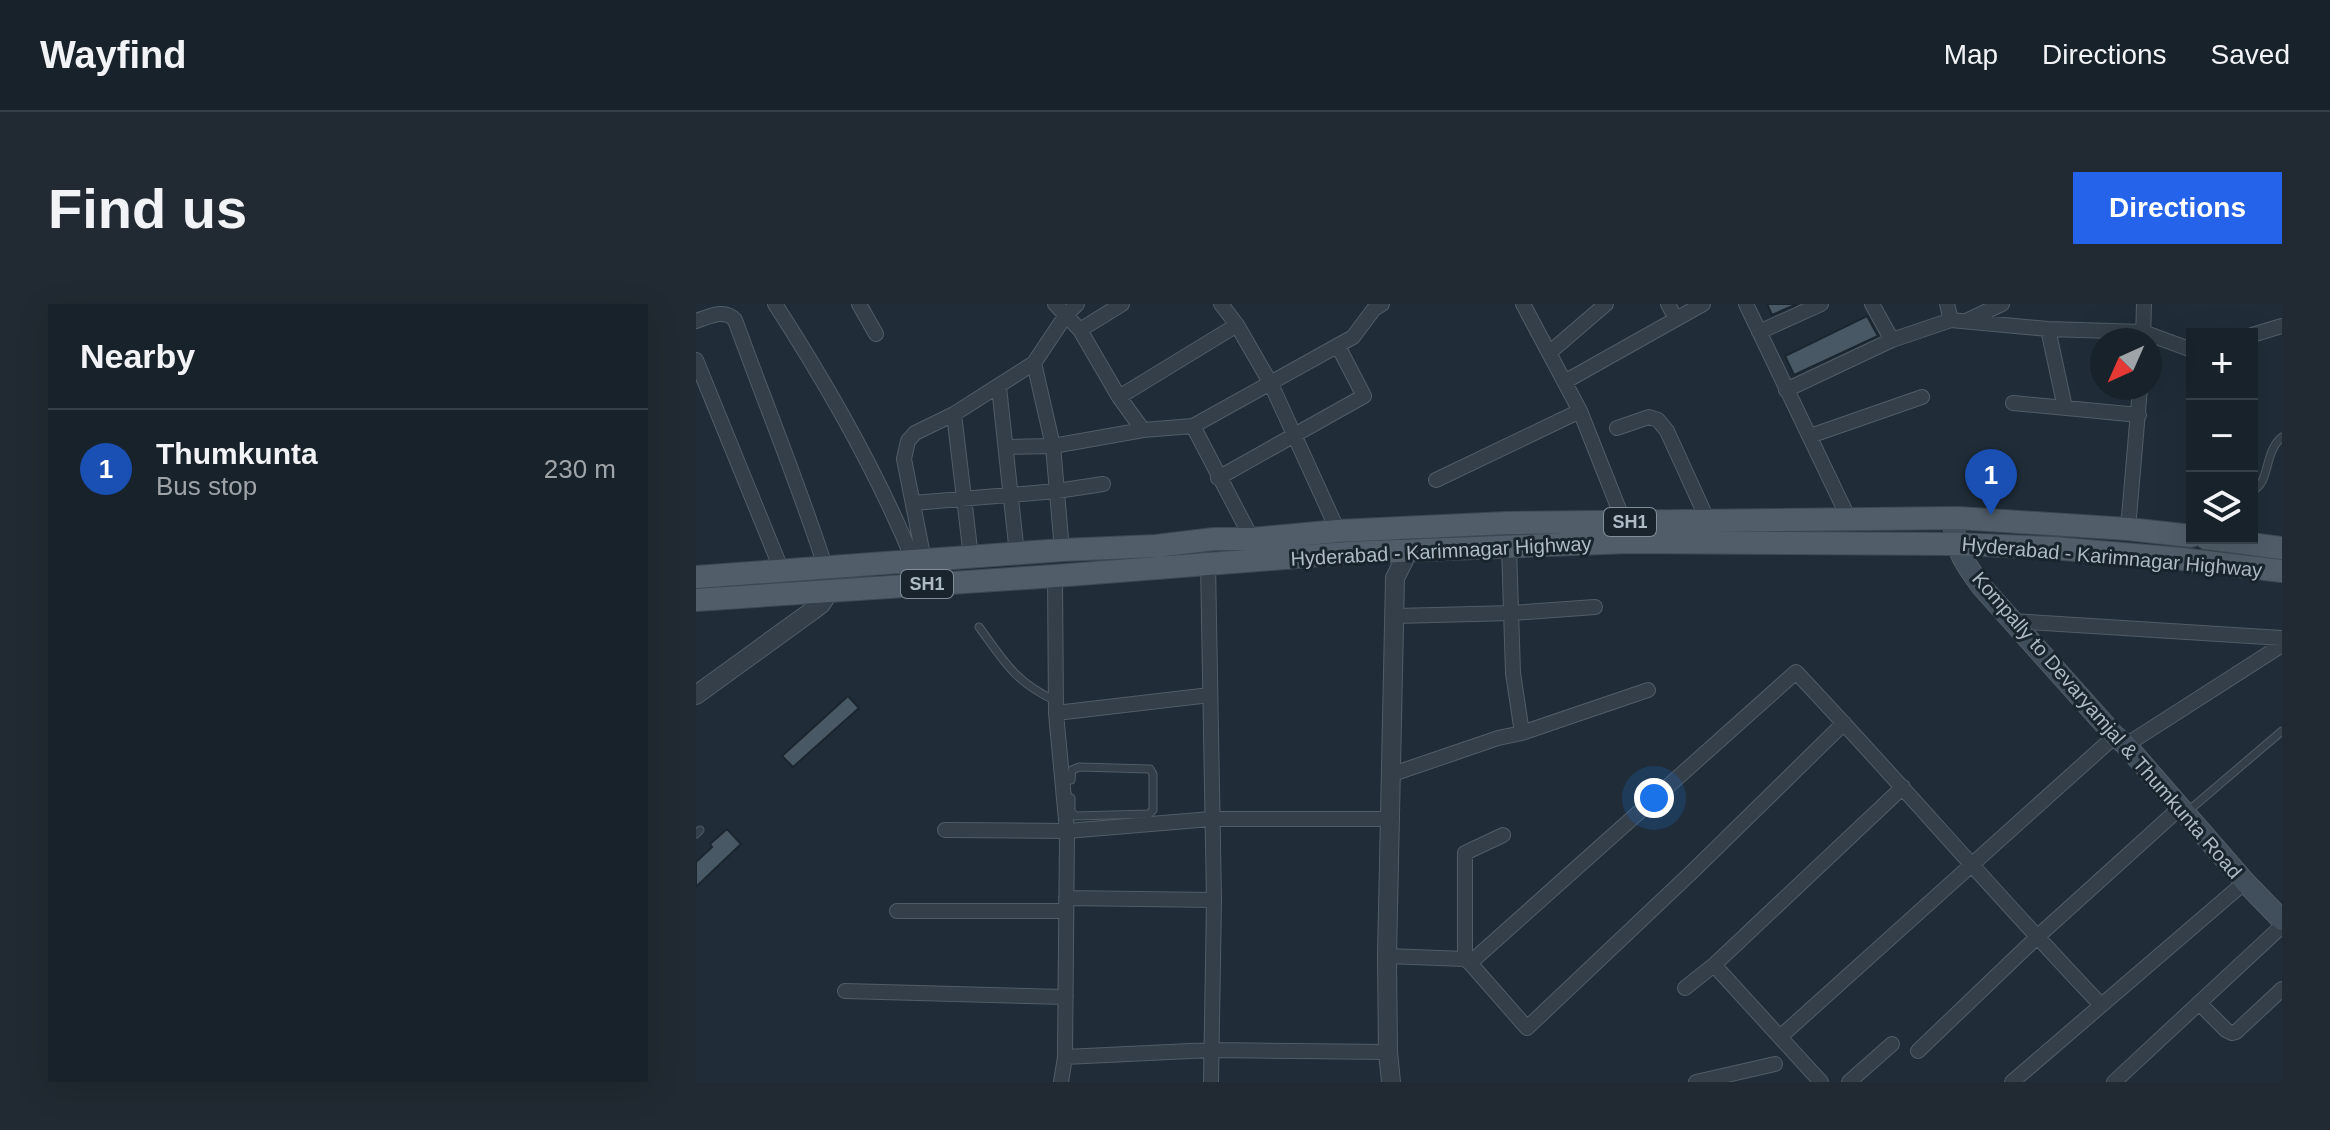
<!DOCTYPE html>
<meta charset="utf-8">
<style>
body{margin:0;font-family:Arial,sans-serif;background:#212a32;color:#f1f3f6}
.controls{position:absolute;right:24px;top:24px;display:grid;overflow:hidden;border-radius:0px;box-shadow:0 8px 32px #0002}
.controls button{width:72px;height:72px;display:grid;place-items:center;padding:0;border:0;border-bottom:2px solid #363f47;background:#18222a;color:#f1f3f6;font:40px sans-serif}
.compass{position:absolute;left:1394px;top:24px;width:72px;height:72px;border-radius:50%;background:#18222a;box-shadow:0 8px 32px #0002;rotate:225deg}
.you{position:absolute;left:958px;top:494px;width:28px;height:28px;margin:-20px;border:6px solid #fff;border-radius:50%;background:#1a73e8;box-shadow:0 0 0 12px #1a73e833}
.badge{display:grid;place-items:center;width:52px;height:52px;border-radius:50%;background:#2563eb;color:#fff;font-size:26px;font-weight:700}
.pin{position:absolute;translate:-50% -66px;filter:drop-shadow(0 2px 4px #0008)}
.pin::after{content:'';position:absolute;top:42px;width:28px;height:24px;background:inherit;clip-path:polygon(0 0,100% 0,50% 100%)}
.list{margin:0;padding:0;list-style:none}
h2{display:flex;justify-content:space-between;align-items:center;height:104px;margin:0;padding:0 32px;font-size:34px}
h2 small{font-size:26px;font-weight:400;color:#9fa4a8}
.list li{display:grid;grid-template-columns:52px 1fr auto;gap:24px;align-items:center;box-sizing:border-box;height:120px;padding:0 32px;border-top:2px solid #363f47}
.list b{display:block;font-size:30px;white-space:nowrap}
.list p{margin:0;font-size:26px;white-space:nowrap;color:#9fa4a8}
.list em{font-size:26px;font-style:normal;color:#9fa4a8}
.icon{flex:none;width:44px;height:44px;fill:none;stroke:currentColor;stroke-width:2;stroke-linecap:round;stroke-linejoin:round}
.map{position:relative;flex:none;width:1586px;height:778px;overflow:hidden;border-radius:0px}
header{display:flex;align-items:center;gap:48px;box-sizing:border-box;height:112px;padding:0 40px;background:#18222a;border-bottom:2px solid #363f47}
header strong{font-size:38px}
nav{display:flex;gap:44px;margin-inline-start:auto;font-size:28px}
.intro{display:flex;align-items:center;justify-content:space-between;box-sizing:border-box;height:192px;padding:0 48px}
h1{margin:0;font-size:56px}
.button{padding:20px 36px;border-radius:0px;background:#2563eb;color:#fff;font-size:28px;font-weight:700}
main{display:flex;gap:48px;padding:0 48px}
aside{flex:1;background:#18222a;border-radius:0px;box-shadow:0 8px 32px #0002}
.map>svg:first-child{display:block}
</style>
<header>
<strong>Wayfind</strong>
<nav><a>Map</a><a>Directions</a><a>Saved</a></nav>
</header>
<div class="intro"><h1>Find us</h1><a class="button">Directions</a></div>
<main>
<aside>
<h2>Nearby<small></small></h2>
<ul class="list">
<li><span class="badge" style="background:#1a4fb4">1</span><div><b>Thumkunta</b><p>Bus stop</p></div><em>230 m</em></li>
</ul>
</aside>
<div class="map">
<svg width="1586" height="778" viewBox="0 0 1586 778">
<rect width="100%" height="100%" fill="#202d38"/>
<path fill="#485864" stroke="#1b262f" stroke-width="2" d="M1071,0H1101L1076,11Z
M1171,12L1182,32L1098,71L1089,52Z
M152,392L163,404L97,463L86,452Z
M31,525L45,540L0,583V558L16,543L14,540Z"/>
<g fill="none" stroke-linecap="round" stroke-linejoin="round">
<defs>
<path id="service" d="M1556,187C1575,179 1567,149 1586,133
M283,323C308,357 318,377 358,396
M367,476H375L376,466L383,463L454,465L457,470V506L453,510L379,512L375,507V494H368
M1491,508L1586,427
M0,530L4,526"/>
<path id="minor" d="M79,0C132,82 181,167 218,258
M163,0L180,30
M359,0L384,26L426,0
M525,0L541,21L575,80L652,249
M827,0L884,107L928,218
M972,0L980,15
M1050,0L1153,215
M1176,0L1196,36
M1251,0L1255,16L1352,25L1447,28L1496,46
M0,17C13,13 28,4 39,16C69,99 103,181 130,265
M1270,17L1306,0
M1352,25L1369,104
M384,26L423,93
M1063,28L1125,0
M1556,31L1586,22
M1447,36L1448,0
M853,49L910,0
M0,56L86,267
M338,59L357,142L366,246
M870,77L1007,0
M303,83L321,250
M1090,86L1196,36L1255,16
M1317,99L1443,111
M258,110L275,253
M497,122L556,235
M921,124L953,113L962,116L971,127L1012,217
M447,126L423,93L541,21
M1114,132L1226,93
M310,143L357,142L447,126L497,122L657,33L678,5L686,0
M522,174L668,92L642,42
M740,176L884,107
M217,199L361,187L407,180
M1432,225L1444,84
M228,256L208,155L212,137L219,129L258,110L338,59L370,11L381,0
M512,259L518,596L515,778
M359,272L360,409L371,527L515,515H696
M700,312L816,309L899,303
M1316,317L1586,334
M360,409L514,391
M826,429L952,386
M1430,441L1586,341
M694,471L802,434L826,429L817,369L813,243
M249,526L371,527L369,753L515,746L692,748
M807,531L769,549V655L774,659L1100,368C1203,477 1301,592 1405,701
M370,594L518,596
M201,607H370
M691,652L769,655
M774,659L831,724L998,566L1148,419
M1018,661L1125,778
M989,684L1018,661L1207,483
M149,687L370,693
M1503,699L1530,726L1536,729L1540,728L1586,685
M1084,733L1419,432
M1222,747L1340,634L1485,503
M365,778L369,753
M1000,778L1079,760
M1153,778L1196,740
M1316,778L1549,578
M1418,778L1586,622"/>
<path id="tertiary" d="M0,391L116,307L125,300L134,287
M695,778L692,748L691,652L699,274L713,246V236"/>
<path id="secondary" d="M1256,214C1261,248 1266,256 1286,283L1419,432L1430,441L1549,578L1586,616"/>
<path id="primary" d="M1510,234L1586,244
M0,273L366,246L460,242L518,235H556L642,227L811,219L1262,214L1432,225L1496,232
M0,296L359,272L652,249L933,238L1260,240L1356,244L1486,255L1586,267"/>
</defs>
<use href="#service" stroke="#515d66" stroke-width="9"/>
<use href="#minor" stroke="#515d66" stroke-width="16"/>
<use href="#tertiary" stroke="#515d66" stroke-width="20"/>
<use href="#secondary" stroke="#515d66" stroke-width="22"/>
<use href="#primary" stroke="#3d4852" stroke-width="24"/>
<use href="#service" stroke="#343f49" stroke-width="7"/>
<use href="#minor" stroke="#343f49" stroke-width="14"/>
<use href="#tertiary" stroke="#343f49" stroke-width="18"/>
<use href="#secondary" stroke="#414f5c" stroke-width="20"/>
<use href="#primary" stroke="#515e69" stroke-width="22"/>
</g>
<g text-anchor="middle" stroke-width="6" stroke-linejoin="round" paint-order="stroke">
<g fill="#19242d" stroke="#818d97" stroke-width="2">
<rect x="908" y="204" width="52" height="28" rx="6"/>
<rect x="205" y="266" width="52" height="28" rx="6"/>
</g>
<g font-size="18" font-weight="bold" fill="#aebac5">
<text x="934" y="224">SH1</text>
<text x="231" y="286">SH1</text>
</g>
<g font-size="20" fill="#aebac5" stroke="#19242d">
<text transform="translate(745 247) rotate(-3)" y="7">Hyderabad - Karimnagar Highway</text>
<text transform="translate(1416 253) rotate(5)" y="7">Hyderabad - Karimnagar Highway</text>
<text transform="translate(1411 421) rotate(49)" y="7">Kompally to Devaryamjal &amp; Thumkunta Road</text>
</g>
</g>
</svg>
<div class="controls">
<button>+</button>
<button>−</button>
<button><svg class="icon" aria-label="layers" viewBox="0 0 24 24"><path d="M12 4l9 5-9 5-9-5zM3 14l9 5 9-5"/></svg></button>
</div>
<svg class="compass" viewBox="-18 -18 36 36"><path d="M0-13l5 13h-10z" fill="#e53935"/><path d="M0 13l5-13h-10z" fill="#9fa4a8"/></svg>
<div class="you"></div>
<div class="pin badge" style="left:1295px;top:211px;background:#1a4fb4">1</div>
</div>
</main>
